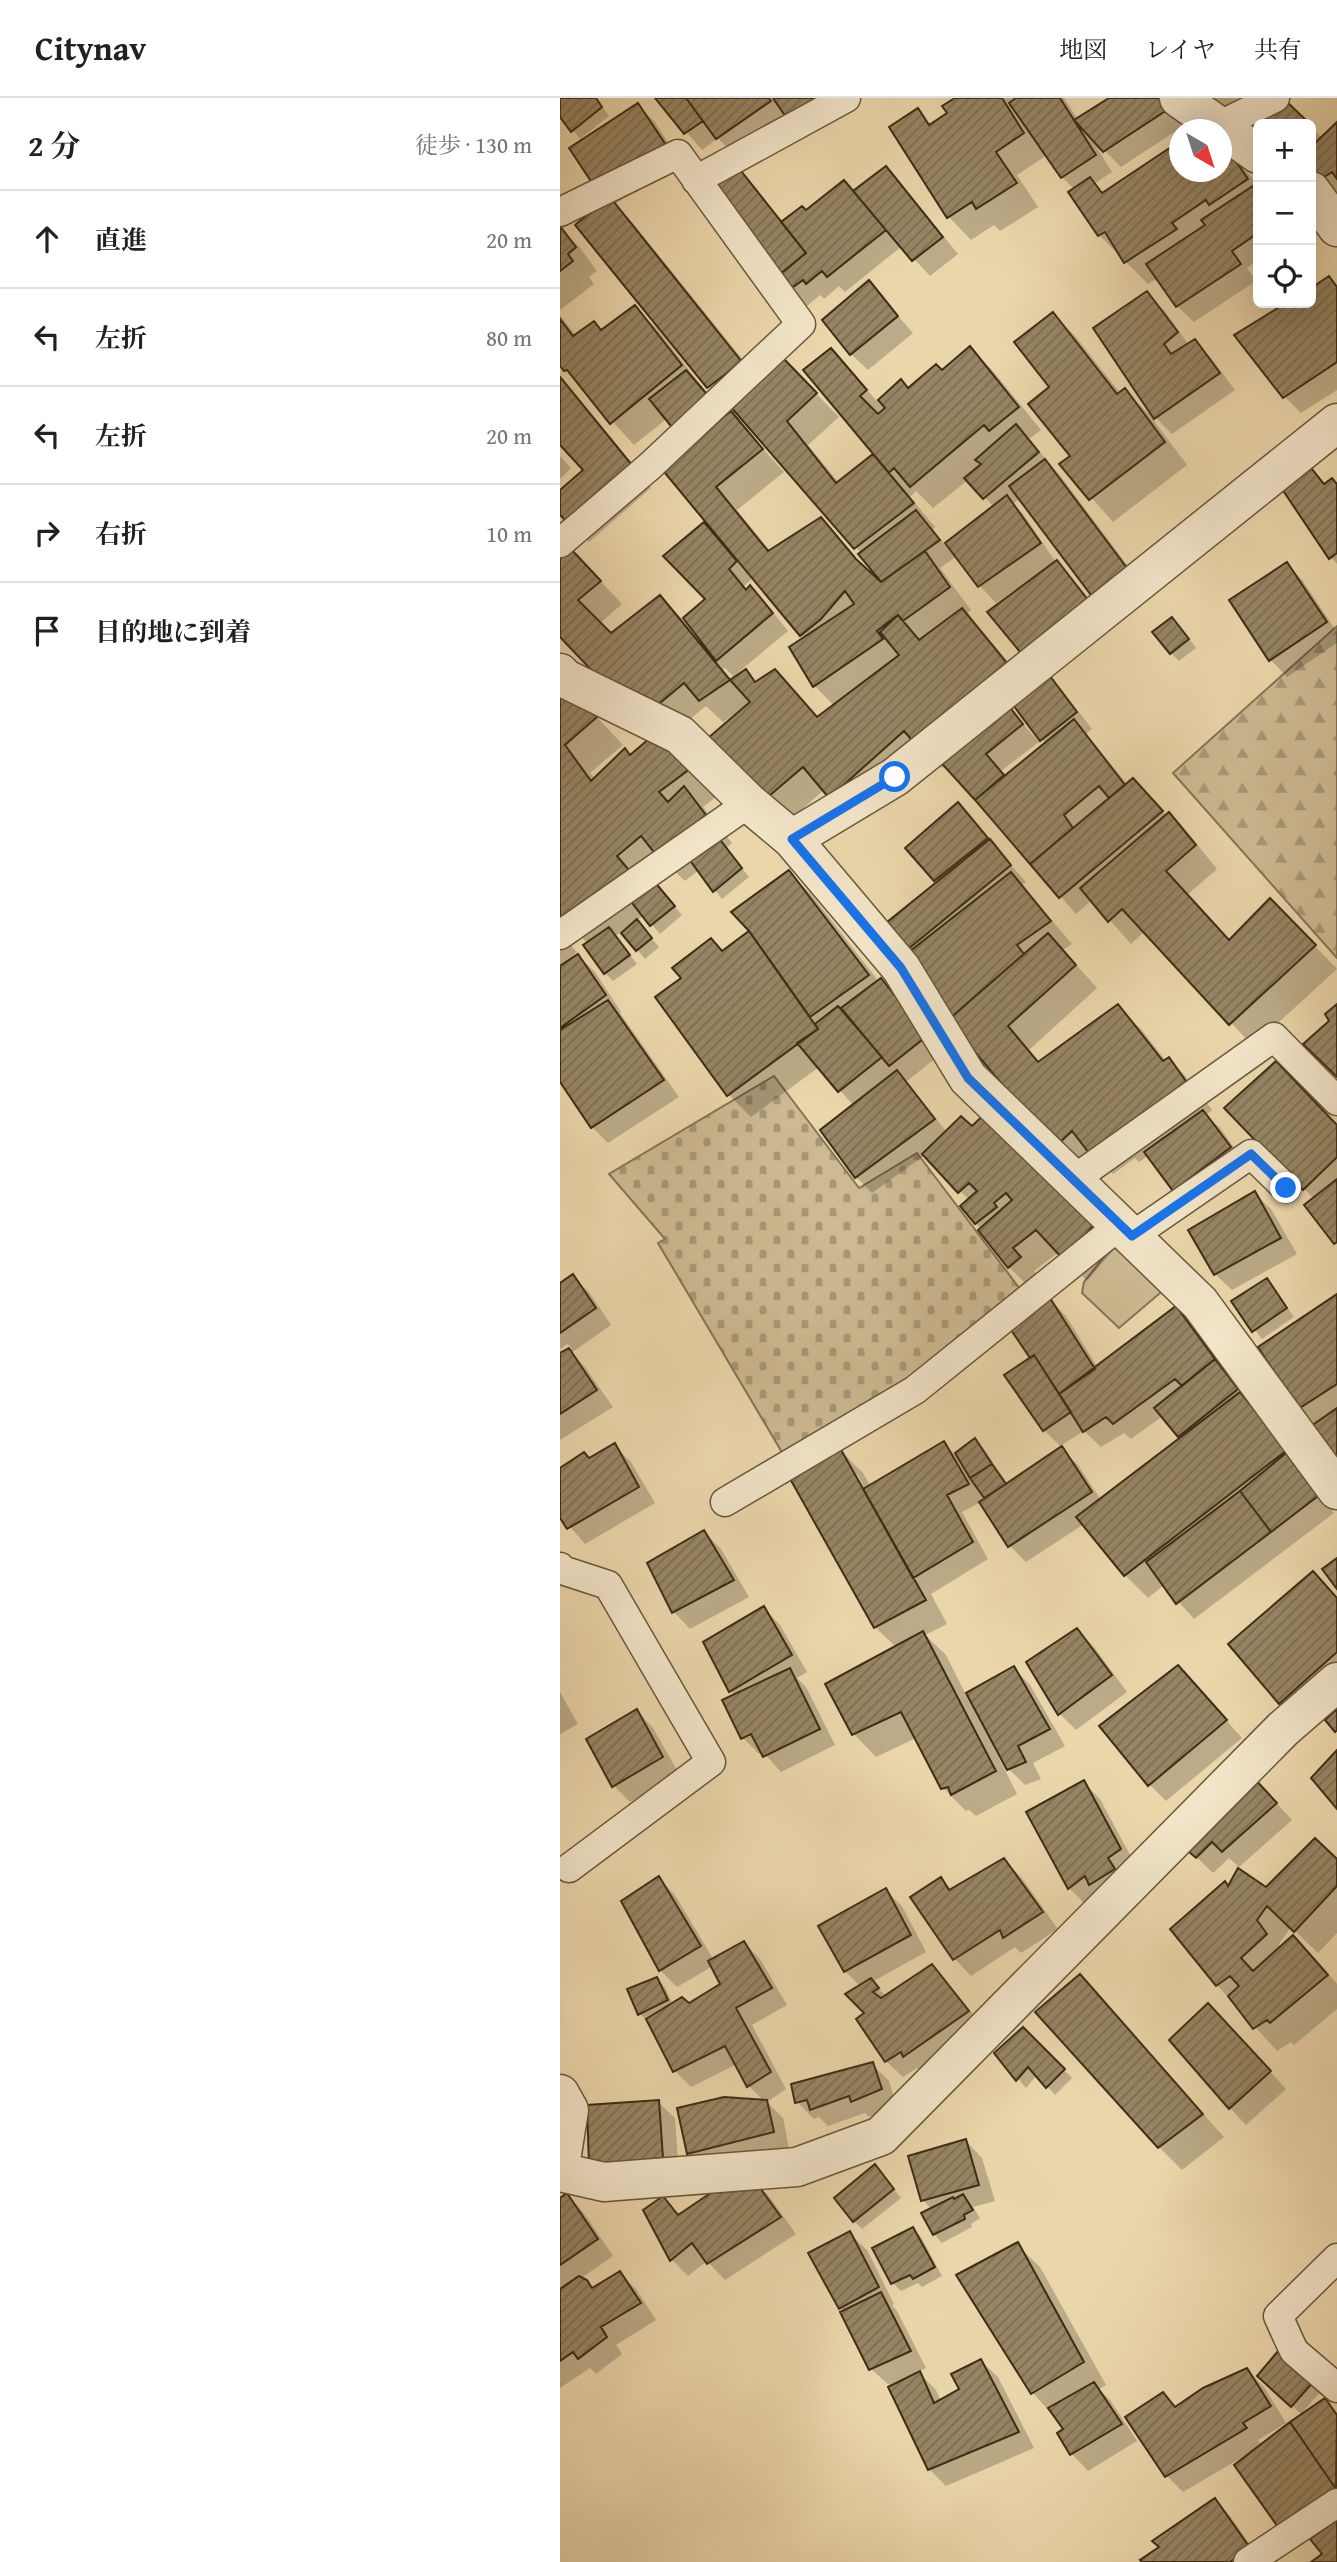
<!DOCTYPE html>
<html lang="ja">
<meta charset="utf-8">
<style>
body{margin:0;font-family:"Gentium Book Plus","Noto Serif JP",serif;background:#f2f2f2;color:#202124}
.controls{position:absolute;right:21px;top:21px;display:grid;overflow:hidden;border-radius:10px;box-shadow:0 7px 28px #0002}
.controls button{width:63px;height:63px;display:grid;place-items:center;padding:0;border:0;border-bottom:2px solid #e0e0e0;background:#fff;color:#202124;font:35px sans-serif}
.compass{position:absolute;left:609px;top:21px;width:63px;height:63px;border-radius:50%;background:#fff;box-shadow:0 7px 28px #0002;rotate:141deg}
.stop{position:absolute;width:21px;height:21px;margin:-16px;border:5px solid #1a73e8;border-radius:50%;background:#fff}
.stop.end{background:#1a73e8;border-color:#fff;box-shadow:0 2px 7px #0008}
.list{margin:0;padding:0;list-style:none}
h2{display:flex;justify-content:space-between;align-items:center;height:91px;margin:0;padding:0 28px;font-size:30px}
h2 small{font-size:23px;font-weight:400;color:#757577}
.list li{display:grid;grid-template-columns:46px 1fr auto;gap:21px;align-items:center;box-sizing:border-box;height:98px;padding:0 28px;border-top:2px solid #e0e0e0}
.list b{display:block;font-size:26px;white-space:nowrap}
.list em{font-size:23px;font-style:normal;color:#757577}
.icon{flex:none;width:38px;height:38px;fill:none;stroke:currentColor;stroke-width:2;stroke-linecap:round;stroke-linejoin:round}
.map{position:relative;flex:none;width:777px;height:2464px;overflow:hidden}
header{display:flex;align-items:center;gap:42px;box-sizing:border-box;height:98px;padding:0 35px;background:#fff;border-bottom:2px solid #e0e0e0}
header strong{font-size:33px}
nav{display:flex;gap:38px;margin-inline-start:auto;font-size:24px}
main{display:flex}
aside{flex:1;background:#fff}
.map>svg:first-child{display:block}
</style>
<header>
<strong>Citynav</strong>
<nav><a>地図</a><a>レイヤ</a><a>共有</a></nav>
</header>
<main>
<aside>
<h2>2 分<small>徒歩 · 130 m</small></h2>
<ul class="list">
<li><svg class="icon" aria-label="ahead" viewBox="0 0 24 24"><path d="M12 20V5M6 11l6-6 6 6"/></svg><div><b>直進</b></div><em>20 m</em></li>
<li><svg class="icon" aria-label="left" viewBox="0 0 24 24"><path d="M17 20v-9H6M10 6l-5 5 5 5"/></svg><div><b>左折</b></div><em>80 m</em></li>
<li><svg class="icon" aria-label="left" viewBox="0 0 24 24"><path d="M17 20v-9H6M10 6l-5 5 5 5"/></svg><div><b>左折</b></div><em>20 m</em></li>
<li><svg class="icon" aria-label="right" viewBox="0 0 24 24"><path d="M7 20v-9h11M14 6l5 5-5 5"/></svg><div><b>右折</b></div><em>10 m</em></li>
<li><svg class="icon" aria-label="arrive" viewBox="0 0 24 24"><path d="M6 21V4h12l-3 4 3 4H6"/></svg><div><b>目的地に到着</b></div></li>
</ul>
</aside>
<div class="map">
<svg width="777" height="2464" viewBox="0 0 777 2464">
<defs>
<pattern id="forest-firs" width="22" height="20" patternUnits="userSpaceOnUse" patternTransform="scale(1.75)"><rect width="22" height="20" fill="#cdb992"/><path d="M5 1l3.5 6h-7zM16 11l3.5 6h-7z" fill="#a89776"/></pattern>
<pattern id="cemetery-stones" width="16" height="16" patternUnits="userSpaceOnUse" patternTransform="scale(1.75)"><rect width="16" height="16" fill="#cdb992"/><path d="M2 7V4a2 2 0 0 1 4 0v3zM10 15v-3a2 2 0 0 1 4 0v3z" fill="#a89776"/></pattern>
<pattern id="building-hatch" width="6" height="6" patternUnits="userSpaceOnUse" patternTransform="scale(1.75)"><rect width="6" height="6" fill="#978563"/><path d="M-1 1l2-2M0 6l6-6M5 7l2-2" fill="none" stroke="#7c6d51"/></pattern>
</defs>
<rect width="100%" height="100%" fill="#ebd6ab"/>
<filter id="stains"><feTurbulence type="fractalNoise" baseFrequency=".00286" numOctaves="4"/><feColorMatrix values="0 0 0 0 .2 0 0 0 0 .09 0 0 0 0 .02 0 0 0 .5 -.17"/></filter>
<radialGradient id="worn" r=".72"><stop offset=".6" stop-color="#630" stop-opacity="0"/><stop offset="1" stop-color="#630" stop-opacity=".3"/></radialGradient>
<path fill="#cdb992" stroke="#857354" stroke-width="2" d="M559,1140L606,1190L559,1230L522,1195L524,1184Z"/>
<path fill="url(#forest-firs)" stroke="#857354" stroke-width="2" d="M777,528V860L613,675Z"/>
<path fill="url(#cemetery-stones)" stroke="#857354" stroke-width="2" d="M214,978L299,1090L357,1055L460,1191L351,1278L223,1356L98,1145L105,1141L49,1076Z"/>
<path fill="#0003" fill-rule="evenodd" d="M0,0H36L49,18L20,41L0,16Z
M97,0H267L174,57L158,40L142,52Z
M398,0H504L518,22L552,0H597L628,25L561,69L534,42L533,43L552,74L534,86L544,96L611,51L620,60V74H662V43L677,59L698,89V162L687,170L696,183L634,224L617,208L598,180L588,186L539,137L515,92L502,79L487,57L457,77L478,109L440,133L434,127L411,142L389,119L332,29L357,13L372,27L390,16Z
M649,0H678L662,13Z
M77,7L94,23L121,64L55,106L72,124L200,283L223,262L279,319L248,347L279,385L315,356L271,252L324,311L349,292L382,274L410,251L433,273L481,332L469,341L502,380L582,487L549,513L532,496L460,400L453,406L463,416L495,463L513,481L547,523L484,574L503,593L532,631L526,636L568,687L590,699L607,718L609,716L631,739L657,771L627,797L670,843L733,825L777,871L693,948L585,833L571,846L532,802L516,816L386,667L382,670L367,655L293,722L264,692L226,725L203,703L175,616L163,624L146,608L112,636L0,537V461L33,475L62,506L39,526L51,537L100,499L123,522L147,501L162,441L102,369L171,315L224,374L177,412L211,454L261,421L312,478L328,490L302,456L174,309L171,311L148,289L49,102ZM341,365L331,375L328,373ZM408,382L434,409L385,447L373,431L375,429L350,399L356,393L373,410ZM397,458L420,488L436,505L456,491L458,494L470,590L424,535L406,516L411,512L380,470ZM194,479L245,541L231,550L255,588L274,608L259,620L215,574L197,585L185,573L177,579L175,577L228,533L206,506L190,490L187,493L184,488ZM165,570L175,580L172,582L163,571ZM456,608L486,646L446,679L441,673L479,644L451,612Z
M777,26V98L759,82L751,70V29L762,40Z
M326,70L342,87L398,156L370,178L342,148L285,194L279,188L264,201L260,197L247,208L230,191L178,71L223,124L294,94Z
M0,130L20,150L37,173L29,179L34,186L0,212Z
M769,180L777,188V292L741,315L725,299L677,237L730,205H751V192Z
M308,184L353,235L308,272L291,256Z
M587,196L604,212L629,247L635,244L651,260L675,292L612,336L596,320Z
M75,209L98,232L144,291L74,347L0,266V217L16,238L42,234Z
M493,216L516,239L561,296L565,293L588,315L627,367L553,424L502,366L512,359L491,289Z
M0,277L91,390L29,444L0,415V394L25,372L0,342Z
M0,358L11,370L0,381Z
M748,368L766,387H777V466L771,459Z
M727,466L743,483L777,534V545L727,579L711,562L671,503Z
M620,529L636,550L619,563L611,555Z
M0,597L35,617L63,647L30,675L35,681L71,658L97,636L160,696L143,709L172,745L166,750L189,779L162,801L139,772L125,783L107,766L83,785L102,793L122,817L100,836L84,817L76,823L99,849L85,861L62,833L55,838L77,866L53,883L45,875L28,846L10,827L0,835Z
M398,707L466,784L462,787L512,846L503,852L537,890L469,952L480,965L558,909L581,931L606,963L609,961L631,984L652,1012L646,1017L660,1030L686,1066L631,1109L589,1057L579,1064L575,1060L553,1076L533,1057L518,1071L344,855L379,785L348,750Z
M229,774L252,797L319,884L321,883L337,899L382,955L346,984L387,1034L412,1030L429,1014L556,1149L527,1183L499,1154L474,1173L482,1183L472,1192L449,1169L403,1108L409,1102L365,1057L312,1095L296,1079L294,1008L259,969L191,1019L168,996L124,880L151,842L163,854L191,834Z
M0,836L17,854L9,861L11,863L18,858L35,874L61,914L60,915L119,999L48,1045L32,1029L0,981Z
M666,1010L777,1029V1146L747,1107L754,1101Z
M694,1095L711,1111L737,1156L672,1192L655,1176Z
M12,1178L29,1194L51,1227L11,1255L25,1269L53,1309L0,1342V1257L12,1250L7,1246L0,1251V1187Z
M707,1182L734,1219L702,1241L673,1203Z
M777,1198V1378L756,1327L739,1310Z
M490,1202L506,1218L538,1270L616,1211L632,1227L774,1415L634,1521L604,1487L588,1500L565,1477L524,1426L466,1464L449,1447L421,1404L402,1414L428,1461L371,1496L387,1526L365,1537L386,1557L406,1597L454,1570L470,1587L505,1648L473,1665L481,1681L465,1687L449,1671L436,1646L433,1648L457,1696L416,1718L409,1712L406,1713L383,1690L356,1640L316,1659L294,1636L267,1586L336,1549L315,1529L280,1352L303,1375L311,1389L384,1345L395,1357L415,1342L424,1351L448,1387L501,1351L518,1367L541,1402L623,1340L603,1318L571,1341L564,1335L541,1349L524,1333L500,1348L484,1332L472,1261ZM297,1376L306,1393H302L294,1378Z
M54,1347L71,1364L95,1405L25,1446L0,1417V1372L29,1362Z
M144,1434L161,1451L189,1499L130,1531L114,1514L89,1465Z
M777,1501V1585L736,1621L720,1604Z
M204,1510L220,1527L247,1574L237,1580L246,1589L275,1647L221,1674L203,1654L199,1656L183,1640L175,1598L170,1593Z
M517,1532L534,1549L567,1594L516,1632L499,1615Z
M634,1586L682,1640L606,1703L590,1687Z
M0,1594L18,1626L0,1636Z
M77,1613L93,1630L119,1676L70,1704L53,1687Z
M523,1684L540,1701L576,1768L526,1807L509,1790L469,1715Z
M710,1698L732,1722L679,1769L669,1760L653,1775L623,1746Z
M444,1762L461,1779L498,1831L461,1855L455,1849L411,1878L395,1861L353,1800L381,1781L392,1792Z
M777,1764V1835L758,1855L731,1829L719,1846L722,1850L733,1840L756,1862L777,1886V1911L734,1947L731,1944L717,1953L657,1887L612,1831L669,1790L706,1792Z
M99,1781L115,1797L154,1862L184,1845L200,1861L227,1907L192,1927L226,1991L207,2004L223,2020L229,2050L145,2072L129,2056L119,2011L204,2003L189,1988L177,1966L131,1989L114,1972L88,1924L80,1916L96,1881L105,1889L113,1907L129,1908L163,1886L153,1868L117,1889L100,1872Z
M325,1792L342,1808L366,1854L312,1884L326,1898L371,1868L388,1885L424,1930L361,1974L357,1970L343,1979L326,1963L307,1915L301,1889L285,1873L261,1829Z
M520,1879L664,2039L622,2072L599,2049Z
M665,1924L726,1991L686,2027L670,2010Z
M463,1931L512,1980L495,1997L477,1977L466,1990L436,1955Z
M312,1966L329,1983L337,2008L309,2019L305,2015L268,2028L259,2019L254,2021L237,2004Z
M98,2004L115,2020L119,2076L31,2066Z
M406,2043L422,2060L435,2103L413,2109L420,2120L411,2126L412,2129L382,2145L374,2136L372,2112L363,2102Z
M315,2068L341,2100L302,2131L294,2123Z
M191,2080L208,2097L236,2136L165,2182L147,2163L128,2178L112,2162L103,2100L120,2117Z
M7,2097L23,2114L53,2158L20,2181L33,2191L59,2175L76,2191L96,2222L56,2247L62,2256L36,2276L30,2270L0,2290V2102Z
M353,2131L361,2139L382,2178L362,2189L358,2185L341,2193L333,2185Z
M290,2136L307,2152L334,2206L332,2207L337,2213L366,2270L358,2274L376,2292L381,2303L401,2292L421,2263L438,2279L474,2350L386,2388L369,2371L329,2287L311,2271L283,2215L285,2214L281,2210Z
M457,2147L480,2169L546,2287L539,2291L550,2302L577,2343L528,2373L512,2356L499,2336L505,2331L473,2295L399,2178Z
M687,2272L704,2289L726,2325L698,2342L702,2348L765,2303L777,2315V2416L686,2357L623,2394L607,2378L603,2296L617,2309Z
M753,2284L761,2293L741,2316L708,2286Z
M655,2402L671,2419L702,2464H584Z"/>
<path fill="url(#building-hatch)" stroke="#3d2d16" stroke-width="2" d="M0,0H36L42,9L11,34L0,19Z
M95,0H126L143,23L124,36Z
M126,0H209L211,3L156,41Z
M213,0H266L232,28Z
M395,0H442L464,35L436,54L457,85L416,111L412,104L387,120L329,29L358,10L369,27L387,15L382,8Z
M456,0H500L536,57L501,80L449,5Z
M549,0H600L613,8L543,54L514,22Z
M724,1L750,26H700Z
M78,5L106,47L36,91L9,50Z
M777,24V81L772,74L758,83L751,73V49Z
M662,43L688,81L649,107L646,102L612,125L617,131L564,165L545,134L538,138L508,94L530,79L542,95L611,49L619,59L620,74H662Z
M326,68L383,139L352,163L293,93Z
M178,69L246,155L219,177L152,91Z
M284,82L326,132L267,179L262,173L246,186L243,182L229,192L219,177L246,155L221,124L242,108L246,112Z
M693,88L698,97V135L672,153L681,166L616,209L586,166L645,127L641,122Z
M50,99L182,264L147,290L15,127Z
M0,128L16,149L8,156L13,163L0,173Z
M769,178L777,189V264L723,300L674,237L726,205H751V190Z
M309,182L338,218L290,257L262,222Z
M587,193L618,234L604,246L611,256L635,241L660,275L594,321L533,230Z
M75,207L122,267L50,326L7,272L4,273L0,268V221L13,238L34,223L41,232Z
M493,214L557,296L565,290L605,344L529,402L499,366L510,358L468,306L489,289L454,244Z
M410,248L459,309L429,333L424,327L350,389L334,370L329,375L243,272L271,250L307,292L300,298L318,316L325,310L318,302L341,281L348,290L376,266L382,272Z
M223,260L257,295L227,323L276,385L313,356L354,405L294,451L170,308Z
M126,272L152,302L115,333L89,301Z
M0,279L76,372L12,429L0,417V392L23,372L0,347Z
M171,313L203,351L156,389L208,453L261,419L296,461L321,484L365,453L390,489L343,523L338,517L317,533L323,541L253,589L229,549L294,506L285,493L261,521L240,538L100,369Z
M456,326L479,354L423,401L404,380L421,366L415,362Z
M485,361L567,470L531,497L449,388Z
M748,366L764,386L772,380L777,386V455L769,461L718,385Z
M447,397L481,445L418,489L385,445Z
M356,412L380,442L321,484L298,456Z
M144,424L177,463L169,471L186,492L190,487L213,515L156,563L123,520L145,501L103,458Z
M10,450L41,483L18,502L51,535L100,497L170,582L139,603L124,585L88,615L52,594L0,539V459Z
M497,462L531,506L465,560L427,514Z
M727,464L767,524L709,563L669,502Z
M402,510L451,570L358,649L344,633L269,700L243,669L202,704L148,640L190,604L170,582L186,571L195,584L215,571L257,619L339,557L320,534L338,517L359,542Z
M612,519L629,541L610,556L592,534Z
M487,574L517,614L480,643L450,603Z
M8,588L37,619L5,647L31,683L65,650L70,657L97,634L134,668L99,694L108,704L124,688L146,717L97,758L81,738L57,758L74,778L7,826L0,817V595Z
M444,602L463,626L426,656L444,677L415,702L375,658Z
M514,621L565,687L549,700L539,688L504,717L513,730L470,766L415,702Z
M573,680L603,713L499,800L470,766Z
M398,704L428,740L374,783L345,750Z
M609,714L636,747L606,773L669,842L710,800L756,847L669,927L562,811L548,824L520,790Z
M158,739L182,770L153,794L129,761Z
M430,741L451,767L342,856L321,829Z
M229,772L309,877L250,919L189,833L171,814Z
M451,774L491,823L457,847L464,856L388,922L340,861Z
M93,782L115,808L90,828L69,801Z
M77,821L92,840L76,853L61,835Z
M49,829L70,857L44,876L23,847Z
M189,833L258,931L167,998L95,899L121,880L112,870L151,840L162,853Z
M488,835L516,867L448,928L478,964L558,906L603,963L609,959L630,989L529,1055L512,1033L495,1049L388,922Z
M18,856L46,897L0,930V868Z
M321,880L367,938L329,968L281,910Z
M48,902L104,982L31,1030L0,984V932Z
M777,906V979L743,946L769,923L765,916Z
M278,908L322,959L278,994L237,945L258,931L255,926Z
M716,963L777,1027V1059L743,1092L664,1010Z
M337,972L375,1021L295,1080L260,1032Z
M430,1011L535,1126L503,1161L476,1132L453,1150L461,1159L448,1170L418,1132L452,1102L446,1095L434,1105L437,1109L415,1126L400,1108L417,1093L409,1085L398,1095L362,1056L401,1018L412,1028Z
M643,1012L671,1049L613,1093L584,1054Z
M777,1081V1144L774,1146L744,1107Z
M695,1093L721,1140L654,1177L628,1132Z
M13,1176L36,1210L0,1235V1185Z
M707,1180L727,1210L692,1234L671,1203Z
M777,1196V1286L738,1311L698,1249Z
M490,1200L535,1271L499,1296L474,1257L470,1260L447,1226Z
M616,1208L655,1261L622,1288L615,1281L553,1326L546,1319L523,1334L499,1296Z
M9,1250L37,1292L0,1316V1255Z
M474,1257L511,1314L483,1333L444,1277Z
M655,1261L678,1291L618,1339L594,1310Z
M680,1294L727,1352L564,1478L516,1419Z
M777,1310V1357L764,1367L741,1335Z
M415,1340L432,1366L410,1380L395,1355Z
M384,1343L409,1386L387,1397L413,1444L353,1480L303,1391Z
M55,1345L79,1389L7,1431L0,1420V1370L24,1354L29,1360Z
M502,1348L532,1394L448,1449L419,1404Z
M280,1350L366,1502L314,1530L229,1379Z
M726,1355L758,1398L711,1434L680,1393Z
M432,1366L446,1386L424,1400L410,1380Z
M680,1393L711,1434L616,1506L586,1464Z
M144,1432L174,1482L112,1515L87,1465Z
M777,1460V1491L762,1471Z
M753,1473L777,1500V1554L719,1606L668,1546Z
M204,1508L232,1557L169,1594L143,1544Z
M517,1530L552,1577L498,1617L466,1564Z
M363,1533L436,1673L391,1697L388,1689L381,1691L341,1614L292,1637L265,1586Z
M618,1567L667,1622L588,1688L539,1628Z
M454,1568L490,1631L458,1648L466,1664L447,1672L406,1595Z
M230,1570L260,1631L203,1659L191,1636L181,1641L162,1602Z
M77,1611L103,1659L52,1689L26,1641Z
M777,1611V1632L775,1634L765,1622Z
M777,1652V1711L751,1680Z
M693,1679L717,1705L662,1754L652,1744L636,1760L620,1746Z
M524,1682L561,1751L548,1760L555,1771L529,1787L525,1778L508,1791L466,1714Z
M755,1740L777,1761V1788L734,1834L707,1808L697,1822L707,1836L681,1860L693,1873L733,1837L768,1877L710,1925L707,1922L693,1931L668,1898L679,1888L670,1878L656,1888L610,1831L665,1783L668,1788L678,1770L706,1789Z
M444,1760L483,1814L443,1840L440,1832L393,1862L350,1799L381,1779L389,1792Z
M99,1778L141,1848L99,1873L61,1803Z
M326,1790L351,1837L284,1874L258,1828Z
M184,1843L212,1890L176,1910L211,1974L187,1989L165,1948L113,1974L86,1921L122,1899L129,1905L160,1886L148,1863Z
M372,1866L409,1913L343,1959L341,1954L325,1964L296,1921L304,1915L285,1896L311,1880L319,1890L313,1894L321,1900Z
M520,1876L643,2016L598,2050L475,1914Z
M97,1879L108,1902L78,1917L67,1891Z
M648,1905L711,1973L669,2011L609,1942Z
M463,1929L505,1971L486,1990L468,1969L456,1983L434,1955Z
M313,1964L322,1991L291,2004L289,1998L250,2012L247,2002L235,2005L231,1986Z
M164,1999L207,2002L214,2034L127,2056L117,2010Z
M99,2002L103,2060L29,2067L27,2007Z
M406,2041L419,2087L361,2103L348,2058Z
M315,2066L334,2091L293,2124L274,2100Z
M192,2079L221,2119L147,2166L132,2145L110,2163L83,2112L103,2098L118,2117L170,2082Z
M7,2095L38,2141L0,2167V2100Z
M403,2096L413,2112L404,2117L405,2121L373,2137L361,2115L393,2099L394,2101Z
M353,2129L375,2169L353,2181L350,2177L331,2186L312,2150Z
M290,2133L319,2189L279,2211L248,2155Z
M458,2144L524,2264L471,2296L396,2177Z
M60,2173L81,2205L41,2229L47,2239L18,2261L13,2254L0,2263V2191L19,2178L27,2182L32,2190Z
M321,2194L351,2253L309,2272L280,2214Z
M719,2252L754,2283L731,2309L697,2278Z
M421,2261L459,2334L368,2372L328,2289L360,2273L374,2305L399,2291L391,2276Z
M687,2270L711,2308L683,2325L687,2330L605,2379L565,2319L603,2294L615,2309L643,2290Z
M534,2284L562,2326L510,2357L497,2335L503,2331L488,2310Z
M765,2300L777,2317L776,2391L730,2324Z
M730,2324L776,2391L718,2429L674,2367Z
M655,2400L690,2450L670,2464H582L580,2462L599,2449L592,2443Z
M777,2422V2464H751L762,2456L750,2441Z"/>
<g fill="none" stroke-linecap="round" stroke-linejoin="round">
<defs>
<path id="service" d="M658,28L715,0
M136,82L286,0
M0,114L118,56L241,226L90,368L0,445
M0,837L189,705
M513,1082L714,939L777,1003
M572,1138L691,1056L726,1090
M165,1404L355,1292L560,1127
M0,1469L2,1472L48,1487L151,1664L9,1770
M777,2160L718,2218L734,2253L777,2290
M688,2464L777,2405"/>
<path id="minor" d="M619,0L698,56
M751,93L777,129
M0,575L4,580L120,637L189,705L232,741L341,870L408,980L640,1205L777,1392
M232,741L335,679L777,325
M0,1996L9,2012L0,2068
M0,2074L44,2084L237,2069L321,2038L723,1631L777,1584"/>
</defs>
<use href="#service" stroke="#68573b" stroke-width="31"/>
<use href="#minor" stroke="#68573b" stroke-width="41"/>
<use href="#service" stroke="#f2e4c8" stroke-width="28"/>
<use href="#minor" stroke="#f2e4c8" stroke-width="38"/>
</g>
<g fill="none" stroke-linecap="round" stroke-linejoin="round">
<path stroke="#1a73e8" stroke-width="9" d="M335,679L232,741L341,870L408,980L572,1138L691,1056L726,1090"/>
</g>
<rect width="100%" height="100%" filter="url(#stains)"/>
<rect width="100%" height="100%" fill="url(#worn)"/>
</svg>
<div class="controls">
<button>+</button>
<button>−</button>
<button><svg class="icon" aria-label="locate" viewBox="0 0 24 24"><circle cx="12" cy="12" r="6"/><path d="M12 2v4M12 18v4M2 12h4M18 12h4"/></svg></button>
</div>
<svg class="compass" viewBox="-18 -18 36 36"><path d="M0-13l5 13h-10z" fill="#e53935"/><path d="M0 13l5-13h-10z" fill="#757577"/></svg>
<div class="stop" style="left:335px;top:679px"></div>
<div class="stop end" style="left:726px;top:1090px"></div>
</div>
</main>
